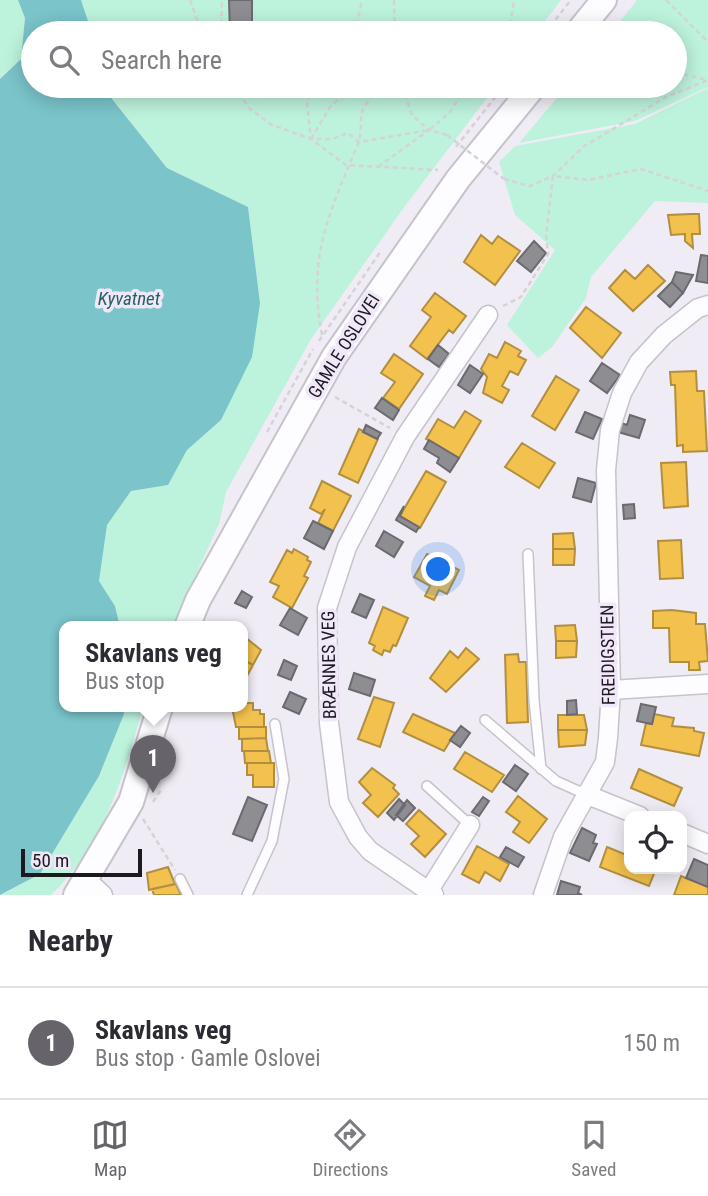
<!DOCTYPE html>
<meta charset="utf-8">
<style>
body{margin:0;font-family:"Roboto Condensed",sans-serif;background:#f7f7f7;color:#2b2b33}
.controls{position:absolute;right:21px;bottom:21px;display:grid;overflow:hidden;border-radius:14px;box-shadow:0 4px 18px #0003}
.controls button{width:63px;height:63px;display:grid;place-items:center;padding:0;border:0;border-bottom:2px solid #e1e1e2;background:#fff;color:#2b2b33;font:35px sans-serif}
.scale{position:absolute;left:21px;bottom:18px;width:121px;box-sizing:border-box;padding-left:7px;border:4px solid #1c191f;border-top:0;font-size:19px;line-height:24px;white-space:nowrap;color:#1c191f;-webkit-text-stroke:5px #f0e8f9;paint-order:stroke}
.you{position:absolute;left:439px;top:570px;width:24px;height:24px;margin:-18px;border:5px solid #fff;border-radius:50%;background:#1a73e8;box-shadow:0 0 0 10px #1a73e833}
.badge{display:grid;place-items:center;width:46px;height:46px;border-radius:50%;background:#66636a;color:#fff;font-size:23px;font-weight:700}
.pin{position:absolute;translate:-50% -58px;filter:drop-shadow(0 2px 4px #0008)}
.pin::after{content:'';position:absolute;top:37px;width:24px;height:21px;background:inherit;clip-path:polygon(0 0,100% 0,50% 100%)}
.popup{position:absolute;left:59px;top:621px;width:189px;height:91px;box-sizing:border-box;display:grid;place-content:center;border-radius:14px;background:#fff;filter:drop-shadow(0 2px 5px #0005);font-size:23px;white-space:nowrap;color:#7c7c81}
.popup b{font-size:26px;color:#2b2b33}
.popup::after{content:'';position:absolute;left:50%;top:100%;margin-left:-14px;border:14px solid transparent;border-top-color:#fff}
.list{margin:0;padding:0;list-style:none}
h2{display:flex;justify-content:space-between;align-items:center;height:91px;margin:0;padding:0 28px;font-size:30px}
h2 small{font-size:23px;font-weight:400;color:#7c7c81}
.list li{display:grid;grid-template-columns:46px 1fr auto;gap:21px;align-items:center;box-sizing:border-box;height:112px;padding:0 28px;border-top:2px solid #e1e1e2}
.list b{display:block;font-size:26px;white-space:nowrap}
.list p{margin:0;font-size:23px;white-space:nowrap;color:#7c7c81}
.list em{font-size:23px;font-style:normal;color:#7c7c81}
.icon{flex:none;width:38px;height:38px;fill:none;stroke:currentColor;stroke-width:2;stroke-linecap:round;stroke-linejoin:round}
.map{position:relative;flex:none;width:708px;height:895px;overflow:hidden}
.search{position:absolute;background:#fff;box-shadow:0 4px 18px #0003;left:21px;right:21px;top:21px;height:77px;display:flex;align-items:center;gap:18px;box-sizing:border-box;padding:0 24px;border-radius:38px;color:#7c7c81;font-size:26px}
.sheet{height:203px;background:#fff}
nav{display:flex;justify-content:space-around;align-items:center;box-sizing:border-box;height:98px;border-top:2px solid #e1e1e2;background:#fff;font-size:19px;color:#7c7c81}
nav a{display:grid;justify-items:center;gap:4px}
nav .on{color:#66636a}
.map>svg:first-child{display:block}
</style>
<div class="map">
<svg width="708" height="895" viewBox="0 0 708 895">
<rect width="100%" height="100%" fill="#f0ecf5"/>
<path fill="#bdf2dc" d="M0,0H18L25,18L21,59L0,79Z
M81,0H561L536,33H92Z
M637,0H708V87L635,121L519,143L567,86H675V33H611Z
M108,86H496L405,206L311,339L226,492L219,524L172,627H120L115,606L99,581L107,525L131,491L168,485L187,450L221,420L260,303L248,207L167,168L112,99Z
M708,88V203L655,201L591,277L586,298L552,347L538,358L507,325L555,250L515,215L499,162L515,146L635,124Z
M123,707H143C124,776 104,844 51,895H1L40,874L99,776L124,714Z"/>
<path fill="#7ac4ca" d="M18,0H81L92,33H33V86H108L112,99L167,168L248,207L260,303L252,357L221,420L187,450L168,485L131,491L107,525L99,581L115,606L120,627H64V707H123L124,714L99,776L40,874L0,895V79L21,59L25,18Z"/>
<path fill="#f2c14e" stroke="#b28f40" stroke-width="2" d="M691,214H699L700,234H692L693,248L685,241V234L671,235L668,215Z
M481,235L492,244L498,236L520,251L495,285L464,262Z
M648,265L665,281L633,311L609,288L625,270L635,279Z
M435,293L466,316L453,333L449,330L427,359L410,346L431,317L422,310Z
M586,307L621,333L602,358L570,328Z
M505,342L521,351L518,356L526,360L518,375L510,371L502,386L509,390L502,403L483,393L487,377L481,369L489,354L497,358Z
M394,354L423,374L399,409L383,398L395,382L381,373Z
M696,371L697,391H704L707,451L683,452V445L677,446L675,385H671L670,372Z
M556,376L579,390L555,430L532,416Z
M465,411L481,421L459,458L426,439L438,419L454,428Z
M359,429L378,439L358,483L339,474Z
M522,443L555,463L539,488L505,467Z
M686,462L688,506L664,508L661,463Z
M426,471L446,482L420,528L400,516Z
M322,481L351,496L333,531L318,523L325,509L321,514L310,508Z
M573,533L575,549H553V534Z
M681,540L683,578L660,579L658,541Z
M294,549L308,557L307,560L311,562L304,576L308,578L292,608L273,597L279,586L270,582L287,550L292,553Z
M553,549H575L574,565H553Z
M427,554L459,570L447,594L439,590L434,600L425,596L430,586L414,577Z
M383,607L408,618L396,646L393,645L390,652L384,650L382,655L373,650L375,646L369,643Z
M672,610L696,613V624H705L708,661L699,662L700,670H689V662H670L669,628H653V611Z
M575,625L577,641H556L555,626Z
M246,638L261,650L253,665L242,659V640Z
M556,641H577L576,657L556,658Z
M466,648L479,659L446,692L430,678L450,651L458,658Z
M518,654L519,662H526L528,722L507,723L505,655Z
M242,659L253,665L242,685Z
M374,697L394,703L380,747L358,739Z
M242,703H253V710H260V714H264V727H236L232,707H242Z
M413,714L455,733L444,751L403,732Z
M654,714L674,718L672,726L694,728V731L704,733L699,756L641,745L646,723L652,724Z
M558,715H584L587,730H558Z
M239,727H266V738L239,739Z
M558,730H587L585,745L559,747Z
M266,738L268,751H242V739Z
M244,751H269L271,763H245Z
M465,752L504,775L492,792L454,769Z
M247,763H274V787H253V775H247Z
M372,768L395,785L393,788L399,794L378,817L363,803L371,795L359,782Z
M639,769L682,788L674,806L631,788Z
M518,796L547,819L529,843L513,832L520,822L506,812Z
M419,810L446,834L425,857L411,844L419,836L406,824Z
M477,846L509,864L500,881L485,872L479,883L462,874Z
M607,847L629,856V869H656L649,886L600,867Z
M168,867L175,884L149,890L147,873Z
M681,876L708,887V895H674Z
M176,884L181,895H154L152,889Z"/>
<path fill="#8d8d92" stroke="#6b6a70" stroke-width="2" d="M229,0H252V33H230Z
M534,241L546,253L531,272L517,261Z
M701,255L708,256V283L696,281Z
M676,272L693,275L683,293L672,282Z
M672,282L683,293L670,307L658,296Z
M438,345L449,354L439,367L428,359Z
M602,363L620,375L607,393L590,381Z
M470,365L483,374L470,393L458,385Z
M382,398L399,410L393,420L375,408Z
M585,412L602,419L593,439L576,432Z
M630,415L645,420L639,438L618,432L621,423L627,425Z
M366,425L381,433L377,439L363,432Z
M429,440L459,458L450,472L437,463L439,458L424,449Z
M578,478L596,483L591,502L573,497Z
M634,504L635,518L624,519L623,505Z
M404,506L400,516L419,527L416,532L396,520Z
M313,521L333,531L324,549L304,538Z
M384,531L403,542L394,557L376,546Z
M242,591L252,597L246,608L235,603Z
M360,594L374,600L366,618L352,612Z
M290,608L307,618L298,635L280,625Z
M284,660L297,666L291,680L278,675Z
M354,673L375,680L370,696L349,689Z
M290,692L306,699L299,714L283,707Z
M576,700L577,714L567,715V701Z
M641,704L656,707L652,724L637,721Z
M461,726L470,733L460,747L450,740Z
M515,765L528,774L516,791L503,782Z
M248,797L267,805L252,841L233,834Z
M483,797L489,801L479,816L472,812Z
M399,799L405,805L394,820L387,813Z
M407,800L415,808L403,821L396,815Z
M582,828L596,835L593,843L597,844L589,861L570,853Z
M506,847L524,857L518,867L500,857Z
M694,859L708,865V887L686,878Z
M561,881L580,887L578,893L582,895H557Z"/>
<g fill="none" stroke-linecap="round" stroke-linejoin="round">
<defs>
<path id="lane" d="M528,554L534,700L541,769
M485,720L556,781L585,794
M427,786L470,825
M180,879L188,895
M247,895L272,841L284,779L275,724"/>
<path id="street" d="M611,690L708,684
M585,794L640,816
M682,833L708,844
M87,880L103,895
M428,892L470,825
M434,895L370,851L358,837L339,802L329,723L327,608L347,547L405,437L488,315
M543,895L563,837L605,762L608,738L611,690L606,470L610,430L622,393L639,362L664,335L698,308L708,305"/>
<path id="secondary" d="M577,33L604,0
M187,627L198,600L334,357L458,179L534,86
M76,895L131,802L160,707"/>
</defs>
<use href="#lane" stroke="#c6c3ca" stroke-width="12"/>
<use href="#street" stroke="#c6c3ca" stroke-width="21"/>
<use href="#secondary" stroke="#c6c3ca" stroke-width="28"/>
<path stroke="#d5d3d6" stroke-width="2.5" stroke-dasharray="5 3.5" stroke-linecap="butt" d="M190,0L202,33
M394,0L395,33
M666,0L708,42
M221,33L222,0
M355,33L362,0
M509,33L514,0
M545,33L571,0
M675,72L707,80
M234,86L250,109L270,124L311,139L346,165L438,170
M312,86L307,104L311,139H332L348,133L359,142L429,130L450,112L467,86
M402,86L412,115L429,130
M566,86H569
M311,139L330,107L352,86
M456,147L504,86
M378,167L429,130L447,135
M504,179L530,186L553,176L583,147L666,97L708,80
M503,306L521,297L548,254L546,236L553,176L588,180L641,169L708,191
M322,335C307,256 329,214 358,144C362,134 360,122 362,112C365,103 375,93 381,86
M319,341L381,251
M335,397L390,428
M267,432L313,349
M153,802L161,790
M143,819L175,870"/>
<use href="#lane" stroke="#fdfcfe" stroke-width="9"/>
<use href="#street" stroke="#fdfcfe" stroke-width="18"/>
<use href="#secondary" stroke="#fdfcfe" stroke-width="24"/>
<path stroke="#d5d3d6" stroke-width="2.5" stroke-dasharray="5 3.5" stroke-linecap="butt" d="M447,135L504,179"/>
</g>
<g text-anchor="middle" stroke-width="7" stroke-linejoin="round" paint-order="stroke">
<g font-size="18" fill="#1c191f" stroke="#f0e8f9">
<text transform="translate(344 346) rotate(-58)" y="6">GAMLE OSLOVEI</text>
<text transform="translate(608 655) rotate(-91)" y="6">FREIDIGSTIEN</text>
<text transform="translate(329 665) rotate(-91)" y="6">BRÆNNES VEG</text>
</g>
<g font-size="19" font-style="italic" fill="#256163" stroke="#f0e8f9">
<text x="129" y="305">Kyvatnet</text>
</g>
</g>
</svg>
<div class="controls">
<button><svg class="icon" aria-label="locate" viewBox="0 0 24 24"><circle cx="12" cy="12" r="6"/><path d="M12 2v4M12 18v4M2 12h4M18 12h4"/></svg></button>
</div>
<div class="scale">50 m</div>
<div class="you"></div>
<div class="pin badge" style="left:153px;top:793px">1</div>
<div class="popup"><b>Skavlans veg</b>Bus stop</div>
<div class="search"><svg class="icon" aria-label="search" viewBox="0 0 24 24"><circle cx="10" cy="10" r="6"/><path d="M15 15l6 6"/></svg>Search here</div>
</div>
<section class="sheet">
<h2>Nearby<small></small></h2>
<ul class="list">
<li><span class="badge">1</span><div><b>Skavlans veg</b><p>Bus stop · Gamle Oslovei</p></div><em>150 m</em></li>
</ul>
</section>
<nav>
<a class="on"><svg class="icon" aria-label="map" viewBox="0 0 24 24"><path d="M3 6l6-2 6 2 6-2v14l-6 2-6-2-6 2zM9 4v14M15 6v14"/></svg>Map</a>
<a><svg class="icon" aria-label="directions" viewBox="0 0 24 24"><path d="M12 3l9 9-9 9-9-9zM9 14v-3h6M13 9l2 2-2 2"/></svg>Directions</a>
<a><svg class="icon" aria-label="saved" viewBox="0 0 24 24"><path d="M7 4h10v16l-5-4-5 4z"/></svg>Saved</a>
</nav>
